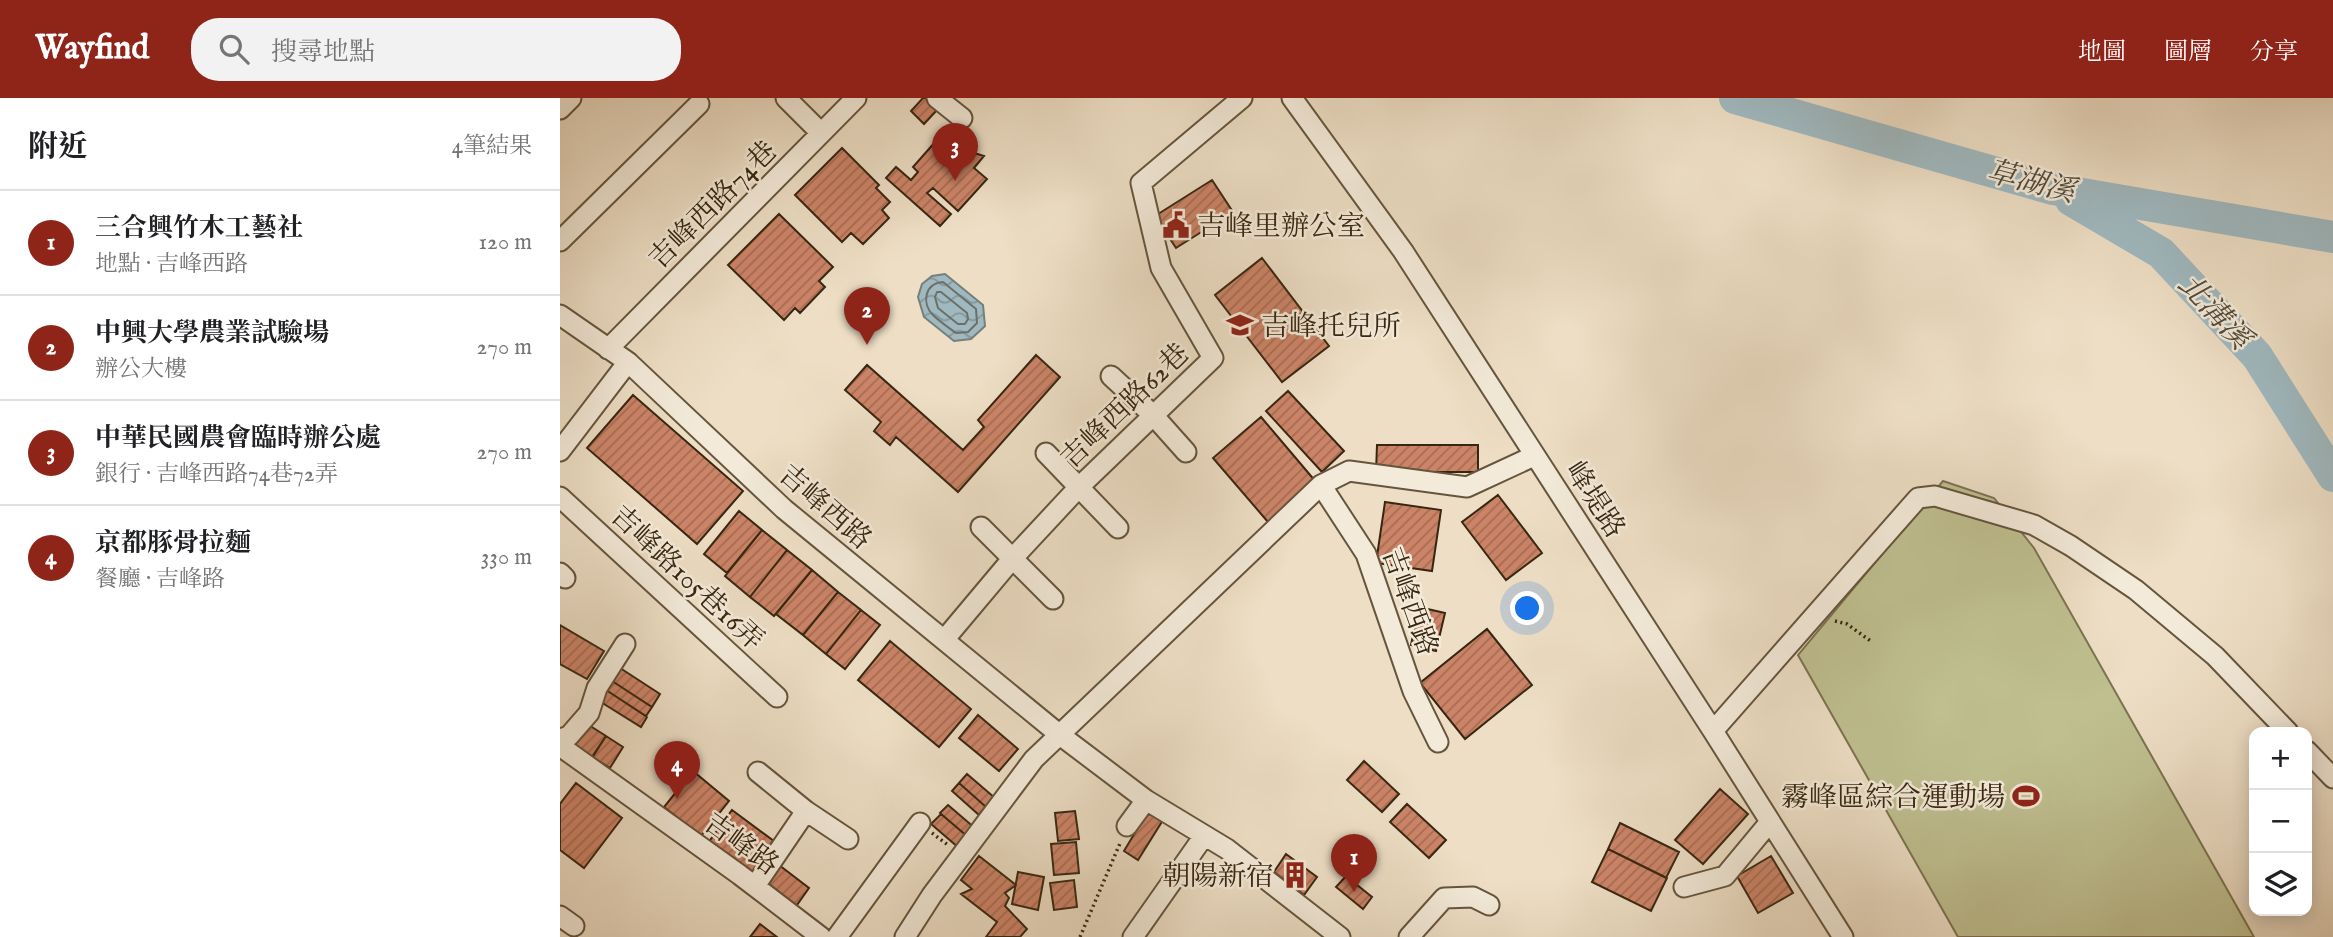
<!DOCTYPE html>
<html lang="zh-TW">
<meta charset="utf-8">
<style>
body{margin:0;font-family:"IM FELL English","Noto Serif TC",serif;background:#f2f2f2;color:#202124}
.controls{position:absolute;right:21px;bottom:21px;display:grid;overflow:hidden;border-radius:14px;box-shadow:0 4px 18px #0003}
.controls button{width:63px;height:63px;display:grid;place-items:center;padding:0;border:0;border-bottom:2px solid #e0e0e0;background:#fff;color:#202124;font:35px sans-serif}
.you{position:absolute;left:968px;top:511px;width:24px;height:24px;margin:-18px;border:5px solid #fff;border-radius:50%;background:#1a73e8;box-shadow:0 0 0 10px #1a73e833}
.badge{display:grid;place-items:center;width:46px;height:46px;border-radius:50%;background:#8f2418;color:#fff;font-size:23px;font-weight:700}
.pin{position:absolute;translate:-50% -58px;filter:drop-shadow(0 2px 4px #0008)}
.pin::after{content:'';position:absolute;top:37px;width:24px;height:21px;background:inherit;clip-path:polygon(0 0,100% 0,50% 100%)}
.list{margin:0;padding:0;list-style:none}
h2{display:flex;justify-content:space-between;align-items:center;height:91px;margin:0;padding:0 28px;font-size:30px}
h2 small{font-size:23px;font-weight:400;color:#757577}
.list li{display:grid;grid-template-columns:46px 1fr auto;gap:21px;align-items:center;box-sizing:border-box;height:105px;padding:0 28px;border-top:2px solid #e0e0e0}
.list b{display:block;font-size:26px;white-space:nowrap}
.list p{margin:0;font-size:23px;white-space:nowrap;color:#757577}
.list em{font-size:23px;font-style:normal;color:#757577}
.icon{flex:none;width:38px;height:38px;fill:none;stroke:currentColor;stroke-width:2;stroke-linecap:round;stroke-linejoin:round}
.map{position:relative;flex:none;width:1773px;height:839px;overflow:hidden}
header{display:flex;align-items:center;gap:42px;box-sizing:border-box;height:98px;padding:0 35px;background:#8f2418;color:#fff}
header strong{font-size:33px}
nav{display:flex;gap:38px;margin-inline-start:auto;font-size:24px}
.search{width:490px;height:63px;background:#f2f2f2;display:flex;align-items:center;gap:18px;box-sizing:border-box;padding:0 24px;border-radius:28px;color:#757577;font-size:26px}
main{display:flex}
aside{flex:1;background:#fff}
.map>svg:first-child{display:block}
</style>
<header>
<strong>Wayfind</strong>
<div class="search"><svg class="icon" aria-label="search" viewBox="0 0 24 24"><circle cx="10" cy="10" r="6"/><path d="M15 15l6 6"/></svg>搜尋地點</div>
<nav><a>地圖</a><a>圖層</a><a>分享</a></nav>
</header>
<main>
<aside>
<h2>附近<small>4筆結果</small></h2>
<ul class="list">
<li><span class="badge">1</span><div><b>三合興竹木工藝社</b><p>地點 · 吉峰西路</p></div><em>120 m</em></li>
<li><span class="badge">2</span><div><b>中興大學農業試驗場</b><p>辦公大樓</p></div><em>270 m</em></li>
<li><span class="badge">3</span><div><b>中華民國農會臨時辦公處</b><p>銀行 · 吉峰西路74巷72弄</p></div><em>270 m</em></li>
<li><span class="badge">4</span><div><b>京都豚骨拉麵</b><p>餐廳 · 吉峰路</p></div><em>330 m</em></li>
</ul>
</aside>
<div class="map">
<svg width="1773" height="839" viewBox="0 0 1773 839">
<defs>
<pattern id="water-waves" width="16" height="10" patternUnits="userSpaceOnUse" patternTransform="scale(1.75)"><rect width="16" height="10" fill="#a0b9c0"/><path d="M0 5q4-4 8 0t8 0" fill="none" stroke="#83969b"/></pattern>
<pattern id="building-hatch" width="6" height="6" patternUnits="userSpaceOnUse" patternTransform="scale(1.75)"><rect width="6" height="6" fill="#cc8468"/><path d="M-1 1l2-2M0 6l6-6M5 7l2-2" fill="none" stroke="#a76c54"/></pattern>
</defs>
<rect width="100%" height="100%" fill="#eddec5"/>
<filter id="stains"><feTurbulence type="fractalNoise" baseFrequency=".00286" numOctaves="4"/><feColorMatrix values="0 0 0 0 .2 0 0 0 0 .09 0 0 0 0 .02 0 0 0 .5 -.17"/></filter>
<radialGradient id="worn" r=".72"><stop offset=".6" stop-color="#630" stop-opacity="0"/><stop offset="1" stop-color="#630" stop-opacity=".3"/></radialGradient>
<path fill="#bfbf90" stroke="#7c7350" stroke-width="2" d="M1383,383L1434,400L1474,450L1694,839H1398L1238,557Z"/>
<path fill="url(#water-waves)" stroke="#767f7a" stroke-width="2" d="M385,176L423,207L425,228L411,241L394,243L364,219L358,199L362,186L372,178Z"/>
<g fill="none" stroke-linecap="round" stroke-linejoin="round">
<path stroke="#6c7068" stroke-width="2" d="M383,184L416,211L417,225L408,234L396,235C388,229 380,224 373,217C361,205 365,185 383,184Z
M377,194H381L407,215L408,221L405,226H398L378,210L375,199Z"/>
<path stroke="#a0b9c0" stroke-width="32" d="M1175,0L1493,91L1773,139
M1511,102L1601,155L1697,258L1773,378"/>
</g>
<path fill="url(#building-hatch)" stroke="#382710" stroke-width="2" d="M363,0H367L378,11L364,26L351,13Z
M376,43L424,58L414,70L427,81L398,113L373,90L367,95L391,116L380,128L326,80L336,69L351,82L358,74L353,69Z
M282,50L319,87L316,90L330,104L322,112L329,120L303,146L291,135L282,144L235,97Z
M652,82L673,114L616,150L595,118Z
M219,116L273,169L259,183L265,189L240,215L235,210L224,222L168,167Z
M702,160L769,248L722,284L655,197Z
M476,257L500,279L398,394L336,339L330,347L314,333L321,324L285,292L307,267L403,352L424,329L418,322Z
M728,293L784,353L762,374L706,313Z
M73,297L183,393L137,446L27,350Z
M701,319L756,384L708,424L653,360Z
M817,347H918V374H816Z
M938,397L982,455L946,482L902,424Z
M825,404L881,412L872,473L816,465Z
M179,413L202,432L167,475L144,456Z
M202,432L227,452L190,499L165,478Z
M227,452L252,472L214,518L190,499Z
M252,472L278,494L243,537L216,516Z
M278,494L301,512L266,556L243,537Z
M859,509L885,515L876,553L851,547Z
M301,512L320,527L285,571L266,556Z
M0,527L44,553L27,581L0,566Z
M927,531L972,587L905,641L860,585Z
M330,543L411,611L379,649L298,582Z
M57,568L100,596L92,609L49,581Z
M49,581L92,609L86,618L43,590Z
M43,590L87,619L81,629L36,601Z
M418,617L458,651L439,673L399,640Z
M24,624L46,638L32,660L10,646Z
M46,638L63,649L50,670L32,659Z
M804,663L839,696L822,714L787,682Z
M133,673L169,703L141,738L104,709Z
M407,676L435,700L426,709L399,685Z
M16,685L62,720L24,770L0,752V706Z
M399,685L426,709L419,717L392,693Z
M1160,691L1188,716L1143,766L1115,742Z
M847,706L886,742L869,760L830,724Z
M388,707L416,731L408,739L380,715Z
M172,712L218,746L194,779L148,745Z
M515,713L519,741L498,743L495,715Z
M588,713L603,722L578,762L564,753Z
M381,716L408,739L399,750L371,726Z
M1060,725L1119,754L1106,780L1048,751Z
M516,744L519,775L494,777L491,746Z
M1048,751L1107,780L1091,813L1032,784Z
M726,756L757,779L744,797L714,774Z
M419,758L456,787L445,795L449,800L445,808L467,831L460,839H426L437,824L401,796L412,791L401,782Z
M1211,758L1233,795L1198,815L1177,778Z
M219,767L249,790L232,814L201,790Z
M458,774L484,779L478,812L452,806Z
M786,778L812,799L803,811L776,789Z
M514,782L517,809L494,812L490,785Z
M200,826L213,836L217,839H190Z"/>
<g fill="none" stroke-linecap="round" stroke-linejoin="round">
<defs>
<path id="minor" d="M226,0L261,35
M377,0L402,20
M732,0L843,153L1153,633L1283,839
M0,11L11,0
M0,143L139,6
M0,217L68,264L224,411L500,637L586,702L667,751L780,839
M48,251L296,0
M551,278L593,317L626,354
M0,353L68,264
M486,355L558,430
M761,387L806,456L853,593L878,644
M0,399L217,599
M421,429L493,501
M0,475L5,480
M384,542L452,461L519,389L653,260L601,170L581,85L682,0
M1153,633L1358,400L1375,398L1474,427L1511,448L1576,492L1655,558L1728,634
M0,641L9,638L29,615L37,590L65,546
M0,648L180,777L261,839
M1747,653L1773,680
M246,713L288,741
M567,728L586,702
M195,788L246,713L198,674
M1124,789L1165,778L1209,725
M0,818L14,828
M277,839L360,725
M345,839L372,797L474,661L761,387L789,373L907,389L974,358
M573,839L644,738
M849,839L884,800L913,799L929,807"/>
</defs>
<use href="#minor" stroke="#65553d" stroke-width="23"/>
<path stroke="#382710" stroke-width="3.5" stroke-dasharray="2 3.5" stroke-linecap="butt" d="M1275,523L1287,526L1312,544
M372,735L388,747
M520,839L561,743"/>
<use href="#minor" stroke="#f3ead9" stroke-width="19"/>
</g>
<defs>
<symbol id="civic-bare" viewBox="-9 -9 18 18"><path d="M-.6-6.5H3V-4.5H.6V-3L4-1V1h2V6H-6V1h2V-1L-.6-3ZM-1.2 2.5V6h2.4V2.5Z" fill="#8f2418" stroke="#f3ead9" stroke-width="2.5" paint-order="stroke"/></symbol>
<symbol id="school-bare" viewBox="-9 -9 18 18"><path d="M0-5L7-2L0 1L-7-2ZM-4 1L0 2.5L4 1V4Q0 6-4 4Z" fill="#8f2418" stroke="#f3ead9" stroke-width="2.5" paint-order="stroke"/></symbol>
<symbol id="stadium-bare" viewBox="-9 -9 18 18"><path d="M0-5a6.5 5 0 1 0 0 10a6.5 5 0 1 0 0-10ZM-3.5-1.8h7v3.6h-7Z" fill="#8f2418" stroke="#f3ead9" stroke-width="2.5" paint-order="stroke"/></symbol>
<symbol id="building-bare" viewBox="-9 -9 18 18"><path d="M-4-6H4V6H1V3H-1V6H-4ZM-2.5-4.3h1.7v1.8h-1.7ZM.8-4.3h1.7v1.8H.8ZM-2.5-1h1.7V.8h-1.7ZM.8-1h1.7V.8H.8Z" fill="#8f2418" stroke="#f3ead9" stroke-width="2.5" paint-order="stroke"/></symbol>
</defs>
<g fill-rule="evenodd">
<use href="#civic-bare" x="597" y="108" width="38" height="38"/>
<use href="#school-bare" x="661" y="208" width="38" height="38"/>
<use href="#stadium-bare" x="1447" y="679" width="38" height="38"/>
<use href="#building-bare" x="716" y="758" width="38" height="38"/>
</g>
<g text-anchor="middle" stroke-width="5" stroke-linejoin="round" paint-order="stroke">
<g font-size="28" fill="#382710" stroke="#f3ead9">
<text transform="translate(152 106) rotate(-45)" y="10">吉峰西路74巷</text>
<text transform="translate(564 307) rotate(-44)" y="10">吉峰西路62巷</text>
<text transform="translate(1036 401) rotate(57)" y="10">峰堤路</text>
<text transform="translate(266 408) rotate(41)" y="10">吉峰西路</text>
<text transform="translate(128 479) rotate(43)" y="10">吉峰路105巷16弄</text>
<text transform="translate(851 503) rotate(70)" y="10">吉峰西路</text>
<text transform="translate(182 745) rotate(36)" y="10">吉峰路</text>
</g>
<g font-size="28" fill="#382710" stroke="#f3ead9" text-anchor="start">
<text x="637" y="137">吉峰里辦公室</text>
<text x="701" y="237">吉峰托兒所</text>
<text x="1445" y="708" text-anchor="end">霧峰區綜合運動場</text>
<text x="714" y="787" text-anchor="end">朝陽新宿</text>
</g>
<g font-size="30" font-style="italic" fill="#524c3c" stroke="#f3ead9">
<text transform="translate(1471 83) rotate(14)" y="10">草湖溪</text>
<text transform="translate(1655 213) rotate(47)" y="10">北溝溪</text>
</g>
</g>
<rect width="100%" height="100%" filter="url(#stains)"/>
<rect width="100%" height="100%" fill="url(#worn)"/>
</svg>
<div class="controls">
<button>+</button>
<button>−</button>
<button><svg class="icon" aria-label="layers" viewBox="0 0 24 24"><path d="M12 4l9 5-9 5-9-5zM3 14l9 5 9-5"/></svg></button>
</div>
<div class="you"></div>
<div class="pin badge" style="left:794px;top:794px">1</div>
<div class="pin badge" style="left:307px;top:247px">2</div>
<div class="pin badge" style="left:395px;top:83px">3</div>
<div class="pin badge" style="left:117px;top:701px">4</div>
</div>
</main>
